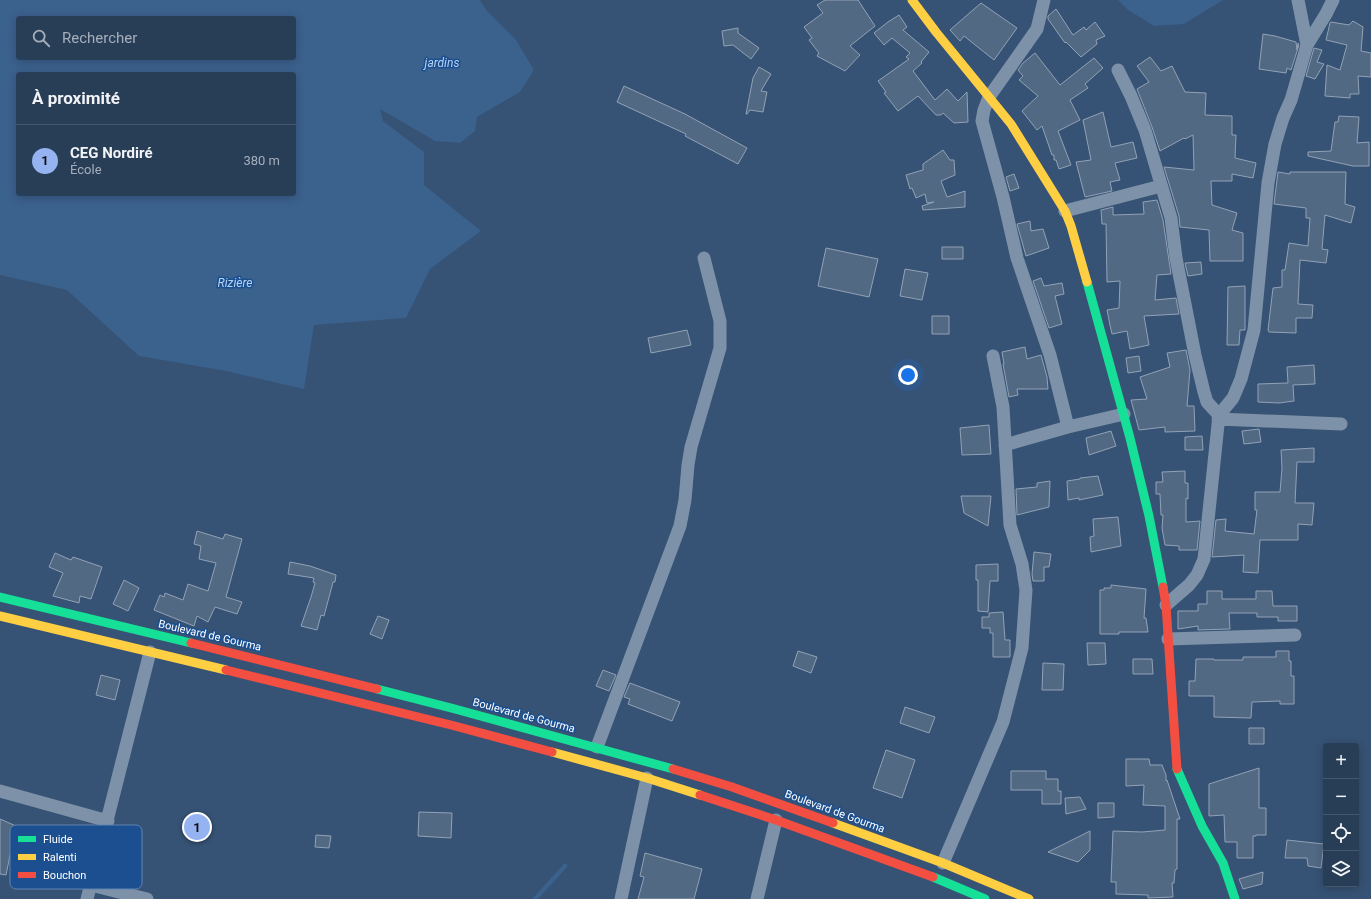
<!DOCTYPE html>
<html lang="fr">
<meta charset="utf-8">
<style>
body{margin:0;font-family:Roboto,sans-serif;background:#344961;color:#f1f3f6}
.controls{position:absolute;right:12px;bottom:12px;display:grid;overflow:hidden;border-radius:4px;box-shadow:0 2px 10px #0003}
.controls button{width:36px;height:36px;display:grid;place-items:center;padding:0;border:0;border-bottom:1px solid #44576d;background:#283e57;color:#f1f3f6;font:20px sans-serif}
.you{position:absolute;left:908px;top:375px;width:14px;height:14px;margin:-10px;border:3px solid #fff;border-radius:50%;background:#1a73e8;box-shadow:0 0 0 6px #1a73e833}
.badge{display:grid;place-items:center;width:26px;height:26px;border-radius:50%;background:#95b2f1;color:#111;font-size:13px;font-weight:700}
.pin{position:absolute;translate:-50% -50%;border:2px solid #fff;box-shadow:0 1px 4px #0006}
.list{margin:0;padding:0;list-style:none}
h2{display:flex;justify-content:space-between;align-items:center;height:52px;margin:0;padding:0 16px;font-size:17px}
h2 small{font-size:13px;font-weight:400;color:#a5aeba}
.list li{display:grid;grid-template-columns:26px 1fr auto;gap:12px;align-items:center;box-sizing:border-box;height:72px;padding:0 16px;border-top:1px solid #44576d}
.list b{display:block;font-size:15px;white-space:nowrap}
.list p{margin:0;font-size:13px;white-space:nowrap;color:#a5aeba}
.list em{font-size:13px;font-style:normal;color:#a5aeba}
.icon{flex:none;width:22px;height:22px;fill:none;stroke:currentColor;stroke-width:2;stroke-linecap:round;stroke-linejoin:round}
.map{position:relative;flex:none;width:1371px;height:899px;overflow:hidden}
.search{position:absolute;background:#283e57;box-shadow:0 2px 10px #0003;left:16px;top:16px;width:280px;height:44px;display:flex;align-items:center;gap:10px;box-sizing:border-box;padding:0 14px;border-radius:4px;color:#a5aeba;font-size:15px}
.panel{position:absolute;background:#283e57;box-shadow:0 2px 10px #0003;left:16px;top:72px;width:280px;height:124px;border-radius:4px}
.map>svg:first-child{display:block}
</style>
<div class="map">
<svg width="1371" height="899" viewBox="0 0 1371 899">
<rect width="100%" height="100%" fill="#365274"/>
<path fill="#3b618d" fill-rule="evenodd" d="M0,0H480L487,11L516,40L534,70L520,92L477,117L475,131L460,143L435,141L380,109L383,121L424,152V185L481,231L430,269L406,318L314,325L304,389L226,371L139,356L67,290L0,275ZM18,18H294V58H18ZM18,74H294V194H18Z
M1118,0H1223L1184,24L1154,26L1128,10Z"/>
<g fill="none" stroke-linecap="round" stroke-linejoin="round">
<path stroke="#3b618d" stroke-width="4.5" d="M535,899L565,866"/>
</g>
<path fill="#526984" stroke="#92a2b6" d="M825,0H858L875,26L850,46L860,55L845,71L817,56L819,53L809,40L812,38L804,27L823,13L817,5Z
M981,3L1017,28L994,60L964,36L960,41L950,30Z
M1056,9L1073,35L1084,27L1086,30L1095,22L1105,36L1096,40L1097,44L1081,57L1066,42L1065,43L1048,19V16Z
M899,15L907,27L903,30L929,52L921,62L922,63L913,71L935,100L947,89L958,101L967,92L968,122L954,123L943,113L941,115H936L918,96L898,111L884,93L886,92L878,81L909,59L906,57L910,53L892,38L884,45L874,33L888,22Z
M1353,21L1363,27L1361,51L1371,53V77L1358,76L1359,94H1350V98L1325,96L1327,65L1340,70L1347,45L1326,40L1330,23L1331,22L1349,25Z
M738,28V33L759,48L751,59L733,45L724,46L722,31Z
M1263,34L1275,36L1296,42L1297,50L1298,43L1299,45L1291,70L1287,68L1286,73L1259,69Z
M1314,48L1322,50L1317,62L1324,64L1315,79L1306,76Z
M1035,53L1060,85L1094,58L1103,68L1085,84L1088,88L1070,100L1080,120L1058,131L1071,165L1059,169L1056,160H1054V155H1052L1042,126L1037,130L1022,111L1038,96L1019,80L1023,76L1018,70L1023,63Z
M1150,57L1161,71L1172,66L1185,92L1206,93L1205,115L1232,116V135H1236L1235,158L1256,163L1253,178L1232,174V181H1211L1212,205L1237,213L1232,230L1243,233V261H1210L1209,230L1180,227L1179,216L1164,167L1194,170L1193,135L1185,139L1184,138L1160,151L1152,127L1137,89L1149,82L1137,66Z
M759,67L771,74L761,91L767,92L763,112L750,110L747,114H746L753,78Z
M624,86L685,114L747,148L738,164L685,136L686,134L617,102Z
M1103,112L1111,147L1133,142L1137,158L1115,163L1120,180L1110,182L1112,191L1085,197L1076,162L1091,160L1083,120Z
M1339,116L1359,117L1357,143L1369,142V166H1353L1308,156V152L1331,151L1335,122H1338Z
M943,150L950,160H954L955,175L941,181L947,197L965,191V207L923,210L922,206L934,202L927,203L925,194L916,198L912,188L910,189L906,175L923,170V164Z
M1278,172L1290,174V172H1346L1345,204L1355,207L1351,223L1325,215L1322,249L1328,250L1326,263L1300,260L1298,304L1313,305L1312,318H1296V333L1269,332L1268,330L1273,288L1282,287V270H1285L1289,243L1308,246L1310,218H1306V208L1274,204Z
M1014,174L1019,188L1010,191L1006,177Z
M1157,200L1163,220L1171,274L1157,275L1155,300L1176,298L1179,314L1144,316L1149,345L1130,349L1127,331L1112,334L1110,325L1107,310L1119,308L1120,281L1107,282L1106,224H1102L1101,210L1113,207V215L1144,214L1143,202Z
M1030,221L1031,231L1043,229L1049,248L1026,256L1017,224Z
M942,247H963V259H942Z
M826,248L878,259L869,297L818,286Z
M1201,262L1202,274L1188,276L1185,263Z
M905,269L928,273L922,300L900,296Z
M1041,278L1044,286L1062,283L1064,294L1055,296L1062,324L1049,328L1033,281Z
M1245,286V330H1240L1239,345H1227L1228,287Z
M932,316H949V334H932Z
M687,330L691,345L651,353L648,338Z
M1025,347L1027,359L1041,355L1047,377L1048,389H1017L1018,395L1009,397L1003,364H1004L1002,352Z
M1186,350L1190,370L1187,406H1194L1195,431L1165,432V427L1139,430L1131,400L1147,399L1140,377L1170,367L1167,353Z
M1139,356L1141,371L1128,373L1126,358Z
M1314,365L1315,384L1293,385L1294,401L1279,403L1258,402V384L1288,383L1287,367Z
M989,425L991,454L962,455L960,428Z
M1259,429L1261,442L1244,444L1242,431Z
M1111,431L1116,446L1089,455L1086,438Z
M1202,436L1203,450H1185V437Z
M1314,448V462H1297L1295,503H1314L1312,525L1298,524V540H1260L1258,573L1243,572L1244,555L1212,557L1216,520L1226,519L1225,531L1254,534L1257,510H1255V492H1280L1282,468L1281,450Z
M1185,471V483H1188V499L1186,498V522L1200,521L1197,550H1179V546L1165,545L1162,528L1163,515H1161L1160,494H1156V482H1163L1162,472Z
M1098,476L1103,495L1079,500V498L1068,500L1067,481L1080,479V478Z
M1050,481L1049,507L1017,515L1016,489L1037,487V483Z
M961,496H991L988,526L964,513Z
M1118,517L1121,546L1091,552L1090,537L1094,536L1093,519Z
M197,531L223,539L225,534L242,539L226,597L242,602L237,614L215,607L208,622L197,616L194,626L154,610L160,595L164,597L165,593L183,600L188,584L208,591L216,563L199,559L201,546L194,544Z
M1034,552L1051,554L1049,567H1044V581H1033L1032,574Z
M55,553L71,560L73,557L102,567L91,599L80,596L79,603L53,596L63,573L49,567Z
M290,562L310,566L336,575L335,582H333L332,586L324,616L321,615L317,630L301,626L311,597L315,583L313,582L314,578L288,574Z
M998,564V581H990L988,612L978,611V580H976V565Z
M124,580L139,588L128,611L113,604Z
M1111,585L1146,589L1144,618H1146L1148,632H1119V634H1100V590H1104V588H1111Z
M1207,591H1222V599H1256V591H1272L1273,606H1297V621H1278V617H1257V613H1229L1230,629L1198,630V626L1178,629V611H1198V604H1207Z
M1003,612L1005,640H1010V657H993V633H990V628H982V617H989V613Z
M378,616L389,620L382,639L370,634Z
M1087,643H1105L1106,664L1088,665Z
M798,651L817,657L811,673L793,666Z
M1276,651H1289V661H1291V676H1294V704H1280V701L1252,702L1251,718L1214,717V696H1189V681H1195L1196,659H1214V660H1243V657H1276Z
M1133,659H1152L1153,674H1133Z
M1043,663L1064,664L1063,690H1042Z
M603,670L616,675L609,691L596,686Z
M101,675L120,680L115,700L96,695Z
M630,683L680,702L672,721L628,704L630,699L624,697Z
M905,707L935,717L929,733L900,723Z
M1249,728H1264V744H1249Z
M886,750L915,760L902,798L873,788Z
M1126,759H1149L1150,765H1162L1166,775V781L1167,780L1180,819H1177V869L1175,870L1174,883H1172L1173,897L1148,898V895L1116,894V882H1111L1113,831L1142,832L1165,830V806L1143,805L1144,785L1126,786Z
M1259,768V808H1266V835H1256V836H1253V858H1237V842H1225L1224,815L1209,816V784Z
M1011,771H1046V779H1058V791H1061V804H1042V790H1011Z
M1080,797L1086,809L1066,814L1065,798Z
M1098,803H1114V817L1098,818Z
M419,812L452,813L451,838L418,836Z
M0,819L16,826L6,875L0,874Z
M1090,831V850L1078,862L1048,852Z
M316,835L331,836L329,848L315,847Z
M1287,840L1324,844L1321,868L1308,866L1307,858H1285Z
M645,853L702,869L694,899H638L644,877L640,876Z
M1263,872L1262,884L1243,889L1239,879Z"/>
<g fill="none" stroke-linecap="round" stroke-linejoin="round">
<path stroke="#7d92a8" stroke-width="13" d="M1044,0L1037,29L989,97L984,110L982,121L1003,197L1017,258L1050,355L1068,427
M1298,0L1307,45
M1118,70L1131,96L1145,130L1171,218L1176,258L1195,355L1204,392L1207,402L1219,415L1204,559L1197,575L1189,585L1166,605
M1065,211L1161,186
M1219,415L1233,398L1241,379L1254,330L1268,183L1275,144L1283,118L1291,100L1307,45L1326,14L1333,0
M1218,419L1341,424
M1005,445L1068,427L1124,414
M1168,639L1295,635
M597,747L680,526L685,500L688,465L691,447L720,348V321L704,258
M0,791L108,821
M943,863L1003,722L1022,648L1026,590L1022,564L1010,525L1003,407L993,356
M91,885L147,899
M87,899L150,652
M621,899L647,778
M757,899L776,820"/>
<path stroke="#16e098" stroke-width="9" d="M1087,282L1130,438L1149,516L1163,587
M0,597L191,643
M377,689L455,709L673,769
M1177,769L1202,826L1223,863L1235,899
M933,877L985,899"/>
<path stroke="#ffcf43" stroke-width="9" d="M912,0L936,32L1011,124L1065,211L1071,226L1087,282
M0,616L226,670
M552,752L647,778L700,795
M833,823L943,863L1029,899"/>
<path stroke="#f24e42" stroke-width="9" d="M1163,587L1166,605L1177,769
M191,643L377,689
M226,670L451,725L552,752
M673,769L732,787L833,823
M700,795L776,820L933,877"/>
</g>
<g text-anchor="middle" stroke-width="3" stroke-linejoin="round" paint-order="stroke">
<g font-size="11" fill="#fff" stroke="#1b4f8f">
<text transform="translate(210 635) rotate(13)" y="4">Boulevard de Gourma</text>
<text transform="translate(524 715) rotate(15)" y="4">Boulevard de Gourma</text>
<text transform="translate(835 811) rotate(20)" y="4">Boulevard de Gourma</text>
</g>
<g font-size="12" font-style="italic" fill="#b5d3f5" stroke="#1b4f8f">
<text x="442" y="67">jardins</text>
<text x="235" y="287">Rizière</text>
</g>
</g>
<rect x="10" y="825" width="132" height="64" rx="6" fill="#1b4f8f" stroke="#5f84b1" stroke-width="1"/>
<rect x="18" y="836" width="18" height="6" fill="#16e098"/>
<rect x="18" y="854" width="18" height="6" fill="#ffcf43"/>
<rect x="18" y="872" width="18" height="6" fill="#f24e42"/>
<g font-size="11" fill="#fff">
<text x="43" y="843">Fluide</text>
<text x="43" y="861">Ralenti</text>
<text x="43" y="879">Bouchon</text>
</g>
</svg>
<div class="controls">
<button>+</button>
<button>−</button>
<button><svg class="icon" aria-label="locate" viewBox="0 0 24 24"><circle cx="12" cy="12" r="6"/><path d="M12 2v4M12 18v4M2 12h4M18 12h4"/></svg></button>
<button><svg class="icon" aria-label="layers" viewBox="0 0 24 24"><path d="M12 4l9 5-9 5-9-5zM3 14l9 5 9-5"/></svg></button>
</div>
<div class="you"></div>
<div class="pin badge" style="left:197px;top:827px">1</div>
<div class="search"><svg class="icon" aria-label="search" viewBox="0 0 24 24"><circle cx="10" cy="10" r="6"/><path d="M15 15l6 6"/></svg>Rechercher</div>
<section class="panel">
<h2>À proximité<small></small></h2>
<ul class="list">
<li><span class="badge">1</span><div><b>CEG Nordiré</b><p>École</p></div><em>380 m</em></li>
</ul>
</section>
</div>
